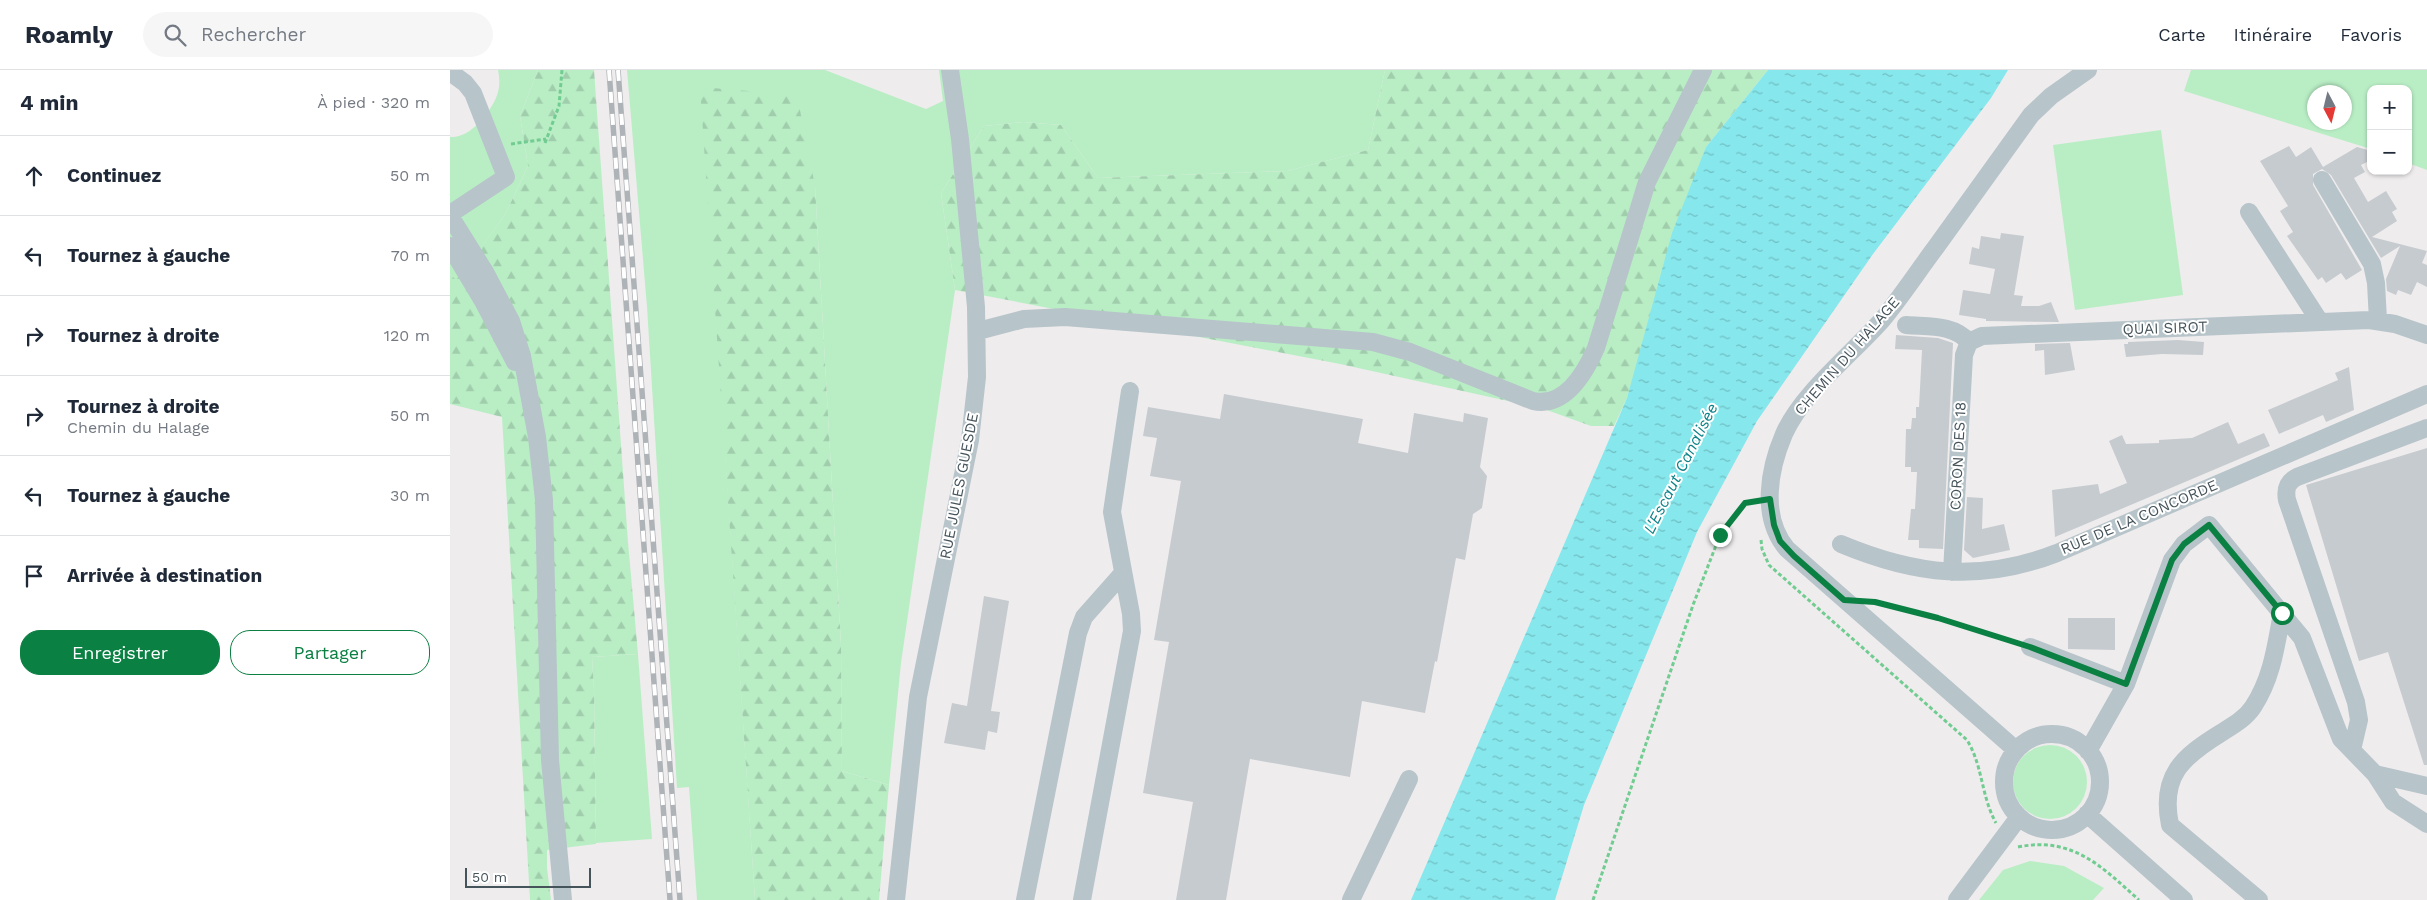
<!DOCTYPE html>
<html lang="fr">
<meta charset="utf-8">
<style>
body{margin:0;font-family:"Work Sans",sans-serif;background:#f6f6f7;color:#1f2937}
.controls{position:absolute;right:15px;top:15px;display:grid;overflow:hidden;border-radius:10px;box-shadow:0 1px 4px #0004}
.controls button{width:45px;height:45px;display:grid;place-items:center;padding:0;border:0;border-bottom:1px solid #e0e1e3;background:#fff;color:#1f2937;font:25px sans-serif}
.compass{position:absolute;left:1857px;top:15px;width:45px;height:45px;border-radius:50%;background:#fff;box-shadow:0 1px 4px #0004;rotate:173deg}
.scale{position:absolute;left:15px;bottom:12px;width:126px;box-sizing:border-box;padding-left:5px;border:2px solid #45535a;border-top:0;font-size:14px;line-height:18px;white-space:nowrap;color:#45535a;-webkit-text-stroke:4px #fff;paint-order:stroke}
.stop{position:absolute;width:15px;height:15px;margin:-11px;border:4px solid #0b8043;border-radius:50%;background:#fff}
.stop.end{background:#0b8043;border-color:#fff;box-shadow:0 1px 5px #0008}
.list{margin:0;padding:0;list-style:none}
h2{display:flex;justify-content:space-between;align-items:center;height:65px;margin:0;padding:0 20px;font-size:21px}
h2 small{font-size:16px;font-weight:400;color:#747a83}
.list li{display:grid;grid-template-columns:32px 1fr auto;gap:15px;align-items:center;box-sizing:border-box;height:80px;padding:0 20px;border-top:1px solid #e0e1e3}
.list b{display:block;font-size:19px;white-space:nowrap}
.list p{margin:0;font-size:16px;white-space:nowrap;color:#747a83}
.list em{font-size:16px;font-style:normal;color:#747a83}
.actions{display:flex;gap:10px;padding:15px 20px}
.actions a{flex:1;padding:11px 0;border:1px solid #0b8043;border-radius:20px;text-align:center;font-size:18px;color:#0b8043}
.actions .main{background:#0b8043;color:#fff}
.icon{flex:none;width:28px;height:28px;fill:none;stroke:currentColor;stroke-width:2;stroke-linecap:round;stroke-linejoin:round}
.map{position:relative;flex:none;width:1977px;height:830px;overflow:hidden}
header{display:flex;align-items:center;gap:30px;box-sizing:border-box;height:70px;padding:0 25px;background:#fff;border-bottom:1px solid #e0e1e3}
header strong{font-size:24px}
nav{display:flex;gap:28px;margin-inline-start:auto;font-size:18px}
.search{width:350px;height:45px;background:#f6f6f7;display:flex;align-items:center;gap:12px;box-sizing:border-box;padding:0 18px;border-radius:28px;color:#747a83;font-size:19px}
main{display:flex}
aside{flex:1;background:#fff}
.map>svg:first-child{display:block}
</style>
<header>
<strong>Roamly</strong>
<div class="search"><svg class="icon" aria-label="search" viewBox="0 0 24 24"><circle cx="10" cy="10" r="6"/><path d="M15 15l6 6"/></svg>Rechercher</div>
<nav><a>Carte</a><a>Itinéraire</a><a>Favoris</a></nav>
</header>
<main>
<aside>
<h2>4 min<small>À pied · 320 m</small></h2>
<ul class="list">
<li><svg class="icon" aria-label="ahead" viewBox="0 0 24 24"><path d="M12 20V5M6 11l6-6 6 6"/></svg><div><b>Continuez</b></div><em>50 m</em></li>
<li><svg class="icon" aria-label="left" viewBox="0 0 24 24"><path d="M17 20v-9H6M10 6l-5 5 5 5"/></svg><div><b>Tournez à gauche</b></div><em>70 m</em></li>
<li><svg class="icon" aria-label="right" viewBox="0 0 24 24"><path d="M7 20v-9h11M14 6l5 5-5 5"/></svg><div><b>Tournez à droite</b></div><em>120 m</em></li>
<li><svg class="icon" aria-label="right" viewBox="0 0 24 24"><path d="M7 20v-9h11M14 6l5 5-5 5"/></svg><div><b>Tournez à droite</b><p>Chemin du Halage</p></div><em>50 m</em></li>
<li><svg class="icon" aria-label="left" viewBox="0 0 24 24"><path d="M17 20v-9H6M10 6l-5 5 5 5"/></svg><div><b>Tournez à gauche</b></div><em>30 m</em></li>
<li><svg class="icon" aria-label="arrive" viewBox="0 0 24 24"><path d="M6 21V4h12l-3 4 3 4H6"/></svg><div><b>Arrivée à destination</b></div></li>
</ul>
<div class="actions"><a class="main">Enregistrer</a><a>Partager</a></div>
</aside>
<div class="map">
<svg width="1977" height="830" viewBox="0 0 1977 830">
<defs>
<pattern id="forest-firs" width="22" height="20" patternUnits="userSpaceOnUse" patternTransform="scale(1.25)"><rect width="22" height="20" fill="#b9eec5"/><path d="M5 1l3.5 6h-7zM16 11l3.5 6h-7z" fill="#a0ceac"/></pattern>
<pattern id="water-ripples" width="26" height="14" patternUnits="userSpaceOnUse" patternTransform="scale(1.25)"><rect width="26" height="14" fill="#86e7ec"/><path d="M2 4q2-2 4 0t4 0M15 11q2-2 4 0t4 0" fill="none" stroke="#6fbec2"/></pattern>
</defs>
<rect width="100%" height="100%" fill="#efeced"/>
<path fill="#b9eec5" fill-rule="evenodd" d="M48,0H88L70,46L78,96L55,145L6,211L0,204V67C19,69 39,44 46,28C50,19 50,9 48,0Z
M177,0H375L476,39L493,31L489,0H935L918,80L837,101L648,108L611,55L573,52L534,56L491,123L505,220L451,593L439,715L392,701L391,575L365,116L251,17L305,830H247L239,717L227,718L197,237Z
M1741,0H1977V100L1958,93V19H1921V79L1734,21ZM1864,22H1894V52H1864Z
M1711,60L1733,225L1625,240L1603,75Z
M188,584L202,769L146,773L144,619L142,587Z
M1563 712a37 37 0 1 1 74 0a37 37 0 1 1-74 0Z
M1580,791L1614,796L1654,818L1643,830H1529L1553,800Z"/>
<path fill="url(#forest-firs)" d="M88,0H144L178,472L188,584L142,587L144,619L146,774L97,780V798L101,830H80L52,347L0,334V204L6,210L55,145L78,96L70,46Z
M935,0H1318L1256,77L1177,328L1164,356H1141L1094,339L890,294L505,220L491,123L534,56L573,52L611,55L648,108L837,101L918,80Z
M250,17L347,25L365,116L391,575L392,701L439,715L429,830H305Z"/>
<path fill="url(#water-ripples)" d="M1318,0H1558L1541,28L1423,184L1307,351L1247,462L1134,735L1105,830H961L1177,328L1222,163L1256,77Z"/>
<path fill="#c6cbcf" d="M1839,76L1846,87L1861,77L1873,97L1907,77L1921,81V90L1911,95L1915,102L1904,108L1918,132L1936,121L1947,139L1942,142L1947,151L1922,167L1977,181L1972,193L1977,195V217L1967,212L1961,225L1948,220L1946,225L1937,221L1936,209L1950,176L1931,188L1881,105L1872,99L1863,104V115L1912,200L1896,210L1891,203L1876,213L1872,207L1868,210L1837,166L1843,162L1830,141L1838,136L1810,91Z
M1551,163L1574,166L1564,225L1573,226L1571,236H1589L1601,232L1609,252L1536,251V249L1509,245L1513,220L1540,224L1545,199L1519,194L1522,177L1529,179L1531,166L1550,169Z
M1446,265L1488,268L1503,273L1493,479L1469,478V470H1458L1461,439H1465L1467,402H1461V397H1455L1456,359H1461L1462,348H1466V337H1469L1472,280L1445,279Z
M1728,270L1754,272L1753,285L1712,284L1676,287L1674,274H1678V272Z
M1620,273L1625,300L1595,305L1594,280L1585,281V274Z
M1899,297L1904,340L1876,352L1873,345L1829,364L1818,340L1888,310L1885,303Z
M774,324L913,349L908,373L958,383L964,343L1013,352L1014,343L1038,348L1030,397L1037,406L1032,438L1023,444L1015,490L1006,488L987,592L985,591L975,643L912,631L900,707L800,689L776,830H726L743,732L693,723L719,572L704,570L731,411L700,406L707,368L693,366L698,337L770,349Z
M1778,352L1788,374L1814,363L1820,376L1605,467L1602,420L1648,414L1650,424L1677,413L1659,371L1672,365L1676,374L1709,373V370L1742,368Z
M1977,378V695H1974L1938,582L1909,591L1856,415Z
M1517,427L1533,428L1532,459L1554,454L1560,480L1523,488L1514,480Z
M534,526L559,531L541,641L550,642L547,663L538,661L535,680L494,673L502,633L517,636Z
M1618,548H1665V580L1618,579Z"/>
<g fill="none" stroke-linecap="round" stroke-linejoin="round">
<path stroke="#71cc91" stroke-width="3" stroke-dasharray="4 2.5" stroke-linecap="butt" d="M95,73L109,36L112,0
M61,74L96,69
M1311,470L1312,479L1319,495L1517,670C1533,696 1531,726 1546,753
M1422,531L1488,548L1565,572
M1568,777C1623,766 1652,797 1689,830
M1143,830L1243,535L1270,465L1295,433L1304,431"/>
<path stroke="#b7c4ca" stroke-width="18" d="M0,2L15,13L23,23L56,107L0,144
M1872,110L1922,194L1926,213L1928,250
M1799,142L1870,252
M0,146L35,202L61,251L72,286L87,367L94,430L100,690L113,830
M0,176L33,231L65,292
M1456,255C1479,257 1503,254 1519,272L1532,266L1919,250L1945,254L1977,265
M528,261L574,249L615,247L923,272L960,282L1083,331C1115,338 1135,303 1146,278L1197,112L1253,0
M1391,474C1465,505 1530,513 1607,483L1977,324
M1502,502L1514,285L1519,272
M1580,577L1676,614
M1554 712a48 48 0 1 1 96 0a48 48 0 1 1-96 0Z
M1566,680L1337,479C1310,447 1319,399 1334,364C1352,323 1402,284 1432,250C1451,227 1468,201 1486,177C1518,133 1549,89 1581,45L1601,26L1638,0
M1902,680L1909,650L1906,632L1837,430C1835,419 1837,412 1847,407L1977,358
M1638,681L1676,614L1722,490L1734,474L1759,455L1852,568L1891,669L1925,704L1943,732L1977,754
M1925,704L1977,716
M1637,744L1734,830
M446,830L468,627L520,370L527,307L526,237L510,69L500,0
M575,830L628,563L634,547L673,503
M632,830L682,561L681,544L662,442L680,321
M901,830L959,709
M1507,830L1569,747
M1809,830L1720,755C1710,706 1732,687 1771,663C1782,656 1795,649 1803,637C1822,608 1826,576 1832,543"/>
<defs>
<path id="rail" d="M159,0L220,830
M168,0L230,830"/>
</defs>
<use href="#rail" stroke="#aeb3b7" stroke-width="5.5"/>
<use href="#rail" stroke="#fff" stroke-width="4" stroke-dasharray="11" stroke-linecap="butt"/>
</g>
<g fill="none" stroke-linecap="round" stroke-linejoin="round">
<path stroke="#0b8043" stroke-width="6" d="M1270,465L1295,433L1320,429L1324,455L1330,471L1344,486L1394,530L1425,532L1488,548L1580,577L1676,614L1722,490L1734,474L1759,455L1832,543"/>
</g>
<g text-anchor="middle" stroke-width="4" stroke-linejoin="round" paint-order="stroke">
<g font-size="15" fill="#45535a" stroke="#fff">
<text transform="translate(1715 258) rotate(-2)" y="5">QUAI SIROT</text>
<text transform="translate(1397 286) rotate(-49)" y="5">CHEMIN DU HALAGE</text>
<text transform="translate(1508 386) rotate(-87)" y="5">CORON DES 18</text>
<text transform="translate(509 416) rotate(-79)" y="5">RUE JULES GUESDE</text>
<text transform="translate(1689 447) rotate(-23)" y="5">RUE DE LA CONCORDE</text>
</g>
<g font-size="16" font-style="italic" fill="#0c8288" stroke="#fff">
<text transform="translate(1230 398) rotate(-63)" y="6">L'Escaut Canalisée</text>
</g>
</g>
</svg>
<div class="controls">
<button>+</button>
<button>−</button>
</div>
<svg class="compass" viewBox="-18 -18 36 36"><path d="M0-13l5 13h-10z" fill="#e53935"/><path d="M0 13l5-13h-10z" fill="#747a83"/></svg>
<div class="scale">50 m</div>
<div class="stop" style="left:1832px;top:543px"></div>
<div class="stop end" style="left:1270px;top:465px"></div>
</div>
</main>
